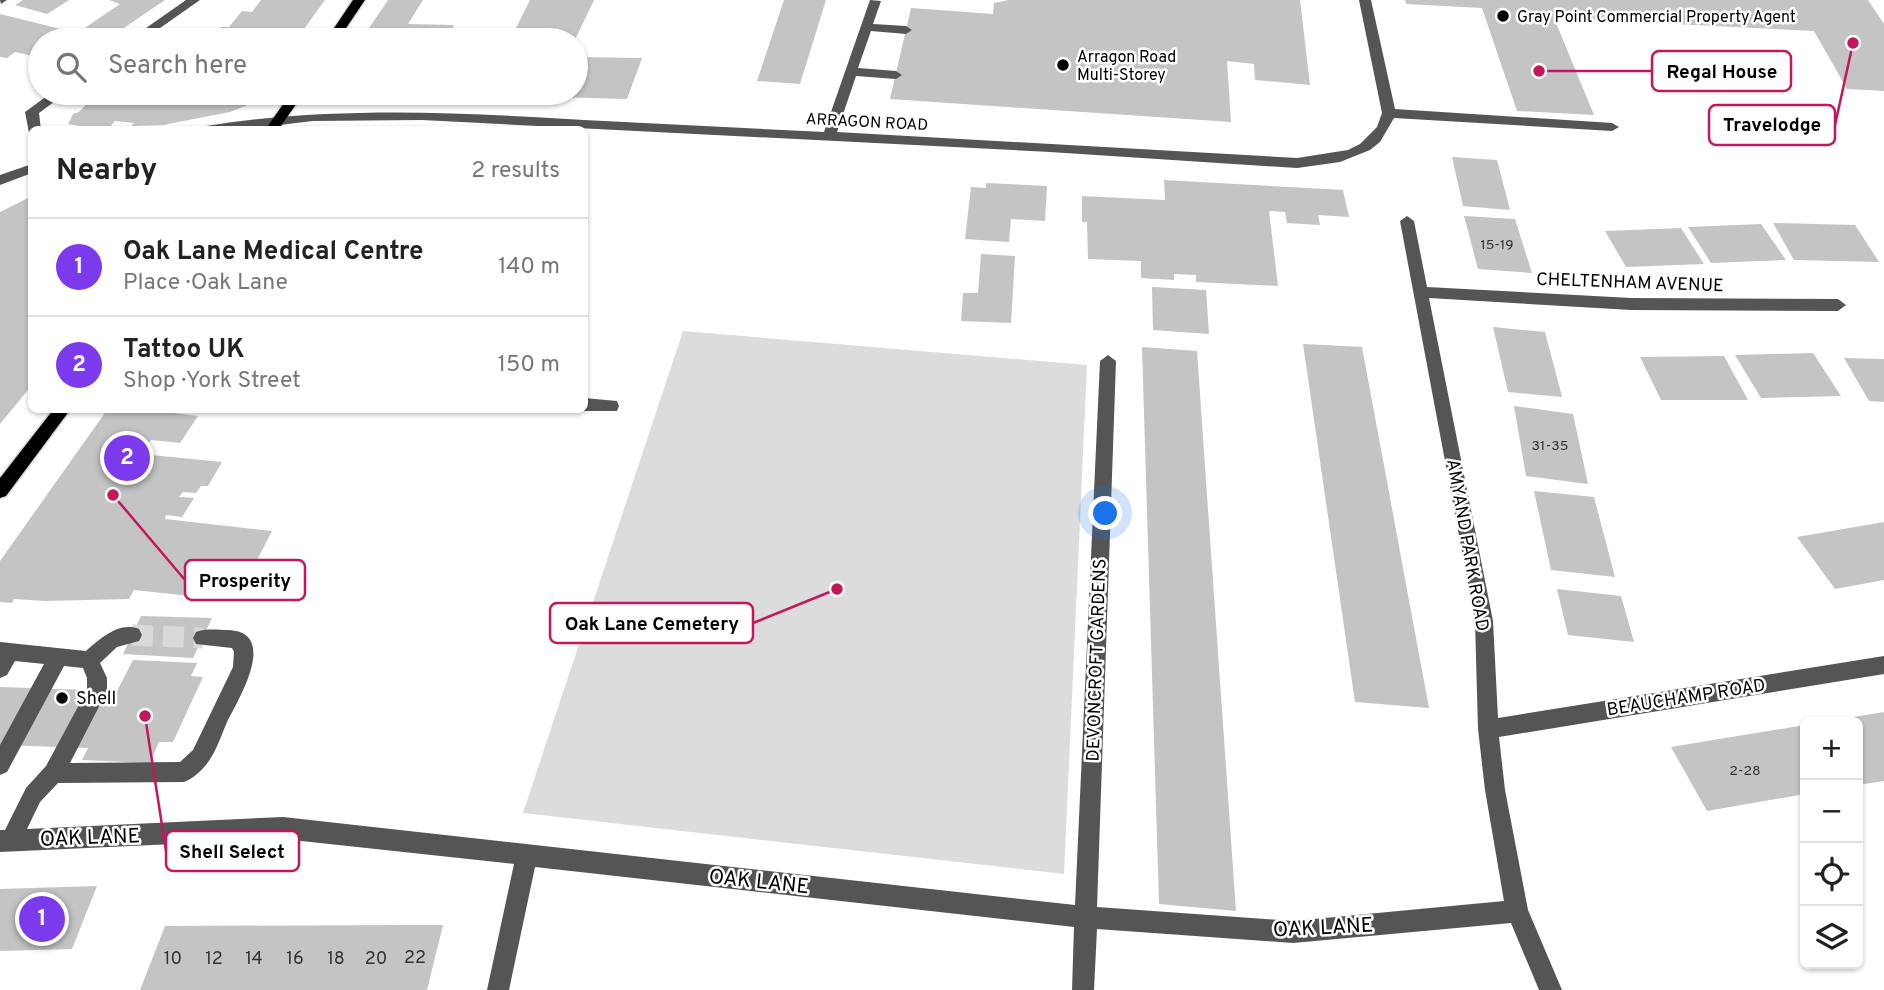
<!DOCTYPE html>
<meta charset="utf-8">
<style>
body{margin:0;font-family:Overpass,sans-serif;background:#f6f6f6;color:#222}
.controls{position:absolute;right:21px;bottom:21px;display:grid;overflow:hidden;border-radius:10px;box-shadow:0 2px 5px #0004}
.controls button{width:63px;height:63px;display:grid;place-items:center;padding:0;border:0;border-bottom:2px solid #e0e0e0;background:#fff;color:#222;font:35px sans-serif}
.you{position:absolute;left:1106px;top:514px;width:24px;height:24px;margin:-18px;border:5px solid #fff;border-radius:50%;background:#1a73e8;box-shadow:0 0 0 10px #1a73e833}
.badge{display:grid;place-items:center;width:46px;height:46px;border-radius:50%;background:#7c3aed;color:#fff;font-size:23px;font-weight:700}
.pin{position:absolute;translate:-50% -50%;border:4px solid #fff;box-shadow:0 2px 7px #0006}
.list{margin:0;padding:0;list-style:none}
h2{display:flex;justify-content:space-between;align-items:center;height:91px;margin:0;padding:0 28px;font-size:30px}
h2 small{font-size:23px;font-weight:400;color:#767676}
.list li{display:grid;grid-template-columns:46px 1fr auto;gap:21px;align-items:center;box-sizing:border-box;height:98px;padding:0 28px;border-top:2px solid #e0e0e0}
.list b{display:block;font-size:26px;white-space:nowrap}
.list p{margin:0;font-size:23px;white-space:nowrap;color:#767676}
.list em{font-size:23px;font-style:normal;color:#767676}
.icon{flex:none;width:38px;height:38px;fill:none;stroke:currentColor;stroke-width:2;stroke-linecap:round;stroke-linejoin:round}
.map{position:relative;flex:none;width:1884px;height:990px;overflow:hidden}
.search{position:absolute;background:#fff;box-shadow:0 2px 5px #0004;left:28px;top:28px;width:560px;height:77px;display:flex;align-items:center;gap:18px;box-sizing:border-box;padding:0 24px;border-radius:38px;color:#767676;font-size:26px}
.panel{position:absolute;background:#fff;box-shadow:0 2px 5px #0004;left:28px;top:126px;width:560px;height:287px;border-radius:10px}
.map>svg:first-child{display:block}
</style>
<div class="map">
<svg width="1884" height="990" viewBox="0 0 1884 990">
<rect width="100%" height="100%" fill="#fff"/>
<path fill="#dcdcdc" d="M683,331L1087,365L1064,874L523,813Z"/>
<path fill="#c4c4c4" d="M23,0H69L47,14L15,5Z
M165,0L106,40H83L91,36L79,32L120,4L109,0Z
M261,0H325L296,40H210L221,27H229L242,11L252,12Z
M388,0H423L408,24L454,25L445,40H361Z
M530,0H594L575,40H510Z
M784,0H826L800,84L757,81Z
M1009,0H1300L1310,85L1255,80L1254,64L1227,61L1231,122L890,99L911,8L993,14L994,3Z
M1405,0H1868L1884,24V91L1847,89L1814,31L1554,18L1594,115L1517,111L1482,8L1406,4Z
M0,14L69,31L56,40H40V51L33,56L15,52L7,58L0,57Z
M576,57L642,58L627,99L479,95V93H576Z
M97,93H152L175,97L179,93H257L248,105L230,112L163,125L131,126L134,123L115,121L109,128L77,130L80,126L68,124L73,114L79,112Z
M346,93H414L410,99L366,98Z
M1452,157L1497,160L1510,210L1463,206Z
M1164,180L1343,190L1349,217L1318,215L1320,225L1287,223L1285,212L1269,211L1278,286L1196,282V275L1174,274V280L1141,278V261L1088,259L1087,222H1082V196L1165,200Z
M986,183L1047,186L1045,221L1011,219L1009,242L965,239L971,187L986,188Z
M32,196V385L0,424V212Z
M1464,216L1515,219L1532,273L1478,269Z
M1773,223L1855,225L1879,262L1794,260Z
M1761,224L1786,260L1711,263L1688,227Z
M1681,228L1704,264L1626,267L1605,231Z
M981,254L1015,256L1011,323L961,321L963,293H978Z
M1152,287L1206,290L1209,334L1153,330Z
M1493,327L1545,332L1562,397L1508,392Z
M1303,344L1362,347L1429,708L1355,702Z
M1142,347L1197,351L1236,911L1159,904Z
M1813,353L1841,396L1761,398L1735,355Z
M1724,356L1748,400H1661L1640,357Z
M1844,358L1884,359V402L1869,401Z
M1514,406L1573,414L1588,484L1526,476Z
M107,410H151L198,416L180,443L151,440L141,454L222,462L208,486H201L196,493L183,492L179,497L194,498L182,517L166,515L165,519L272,531L236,601L134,590L129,599L45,601L14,599L12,603L0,602V561Z
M1534,491L1594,497L1615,577L1551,570Z
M1884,522V580L1835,589L1797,537Z
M1557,589L1621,596L1634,642L1568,635Z
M141,616L212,618L193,658L123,654Z
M133,660L197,663L191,676L203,677L173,742H159L150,763L82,760L88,748L0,745V687L117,691Z
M1884,712V781L1858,785V722L1829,721Z
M1805,725V794L1707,811L1671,747Z
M97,886L72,949L0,951V889Z
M405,925H443L427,990H140L165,926Z"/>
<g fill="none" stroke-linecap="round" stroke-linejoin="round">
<path stroke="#d9d9d9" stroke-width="21" stroke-dasharray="21 10" stroke-linecap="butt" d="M132,635L203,638"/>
<defs>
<path id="major" d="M353,0H365L338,40H326Z
M291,93H304L278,130H265Z
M53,410H70L6,496L0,498V478Z"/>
</defs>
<use href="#major" stroke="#dbdbdb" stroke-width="3"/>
<path fill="#555" fill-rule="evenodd" d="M0,0H7L1,4Z
M186,0H200L143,40H129Z
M870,0L881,1L873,24L906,26L912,30L906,34L871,31L858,68L896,71L902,75L896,79L856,76L837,132L1297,158L1348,150L1360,144L1377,127L1382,113L1359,0H1371L1395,109L1612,123L1619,127L1612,131L1394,118L1380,142L1370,150L1340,162L1297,168L1050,152L422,120L313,121L236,130H200L206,126C332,106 457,112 584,120C664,124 744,128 824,132Z
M51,93H66L39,113L41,130H32V134L29,133L25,112Z
M32,164V173L0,185V175Z
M1407,216L1414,221L1427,287L1631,298L1838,299L1846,305L1838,311L1631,310L1429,298L1493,621L1498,718L1884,656V674L1499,737L1505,790L1528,910L1562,990H1539L1511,923L1293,943L1097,929L1094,990H1072L1074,927L535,867L509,990H487L514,864L283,839L0,852V830H5L26,788L46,766L87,690V678L83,668L64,666L7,772L0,775V745L44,664L15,661L7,675L0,678V642L86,651C100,639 119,621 139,629L142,635L139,641L117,647L100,663L107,678V691L70,763L180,762L193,750L233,667L234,652L232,648L196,644L193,638L196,632C206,628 218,630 228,630C280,632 238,700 227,722C221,736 215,755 205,766C199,773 192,779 184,782L58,783L40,802L27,829L283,817L1075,905L1100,361L1108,355L1116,361L1097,907L1293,921L1504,901L1485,790L1478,729L1475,621L1400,221Z
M584,398L617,401L619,406L617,411H584L581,410H584Z"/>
<use href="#major" fill="#000" fill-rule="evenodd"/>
</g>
<g fill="#000" stroke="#fff" stroke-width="2.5">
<circle cx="1503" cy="16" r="7"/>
<circle cx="1063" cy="65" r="7"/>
<circle cx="62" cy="698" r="7"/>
</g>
<g text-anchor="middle" stroke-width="5" stroke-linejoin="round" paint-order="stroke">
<g font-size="14" fill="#313131">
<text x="1497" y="249">15-19</text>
<text x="1550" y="450">31-35</text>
<text x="1745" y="775">2-28</text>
</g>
<g font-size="16" fill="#000" stroke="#fff" text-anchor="start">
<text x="1517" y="22">Gray Point Commercial Property Agent</text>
<text x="1077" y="62">Arragon Road<tspan x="1077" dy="18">Multi-Storey</tspan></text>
</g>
<g font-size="16" fill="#000" stroke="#fff">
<text transform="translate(867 121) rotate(3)" y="6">ARRAGON ROAD</text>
</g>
<g font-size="18" fill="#000" stroke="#fff">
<text transform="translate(1630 282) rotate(2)" y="6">CHELTENHAM AVENUE</text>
<text transform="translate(1468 545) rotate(80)" y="6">AMYAND PARK ROAD</text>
<text transform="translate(1096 660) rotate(-88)" y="6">DEVONCROFT GARDENS</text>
<text transform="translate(1686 697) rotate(-9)" y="6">BEAUCHAMP ROAD</text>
</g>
<g font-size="18" fill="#000" stroke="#fff" text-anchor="start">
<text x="76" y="704">Shell</text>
</g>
<g font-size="18" fill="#313131">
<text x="415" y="963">22</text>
<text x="173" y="964">10</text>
<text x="214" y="964">12</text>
<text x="254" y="964">14</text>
<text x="295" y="964">16</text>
<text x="336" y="964">18</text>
<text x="376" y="964">20</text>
</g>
<g font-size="21" fill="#000" stroke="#fff">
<text transform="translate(90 837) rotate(-2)" y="7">OAK LANE</text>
<text transform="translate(759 881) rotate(6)" y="7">OAK LANE</text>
<text transform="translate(1323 927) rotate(-3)" y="7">OAK LANE</text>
</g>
</g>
<path fill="none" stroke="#c2185b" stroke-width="2.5" d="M1539 71L1652 71M1853 43L1835 125M113 495L185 580M837 589L753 623M145 716L166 851"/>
<g fill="#c2185b" stroke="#fff" stroke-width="2.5">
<circle cx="1539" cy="71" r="7"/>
<circle cx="1853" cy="43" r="7"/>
<circle cx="113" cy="495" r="7"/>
<circle cx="837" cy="589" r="7"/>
<circle cx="145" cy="716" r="7"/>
</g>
<g fill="#fff" stroke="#c2185b" stroke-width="2.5">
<rect x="1652" y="51" width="139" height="40" rx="7"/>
<rect x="1709" y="105" width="126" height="40" rx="7"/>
<rect x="185" y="560" width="120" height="40" rx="7"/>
<rect x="550" y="603" width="203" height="40" rx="7"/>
<rect x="166" y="831" width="133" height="40" rx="7"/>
</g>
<g font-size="19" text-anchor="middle" font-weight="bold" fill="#000">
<text x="1722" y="78">Regal House</text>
<text x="1772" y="131">Travelodge</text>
<text x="245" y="587">Prosperity</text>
<text x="652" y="630">Oak Lane Cemetery</text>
<text x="232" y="858">Shell Select</text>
</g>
</svg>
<div class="controls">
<button>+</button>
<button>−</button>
<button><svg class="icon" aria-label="locate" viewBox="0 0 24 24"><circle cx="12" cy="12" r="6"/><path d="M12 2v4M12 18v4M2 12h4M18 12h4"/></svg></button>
<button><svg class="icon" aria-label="layers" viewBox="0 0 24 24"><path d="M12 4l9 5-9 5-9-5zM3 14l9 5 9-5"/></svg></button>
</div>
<div class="you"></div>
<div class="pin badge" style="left:42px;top:919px">1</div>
<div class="pin badge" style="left:127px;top:458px">2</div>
<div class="search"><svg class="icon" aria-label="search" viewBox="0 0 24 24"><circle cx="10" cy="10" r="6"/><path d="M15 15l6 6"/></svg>Search here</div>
<section class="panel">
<h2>Nearby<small>2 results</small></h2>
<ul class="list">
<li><span class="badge">1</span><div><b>Oak Lane Medical Centre</b><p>Place · Oak Lane</p></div><em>140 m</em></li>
<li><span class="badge">2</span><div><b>Tattoo UK</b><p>Shop · York Street</p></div><em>150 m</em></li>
</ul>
</section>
</div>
